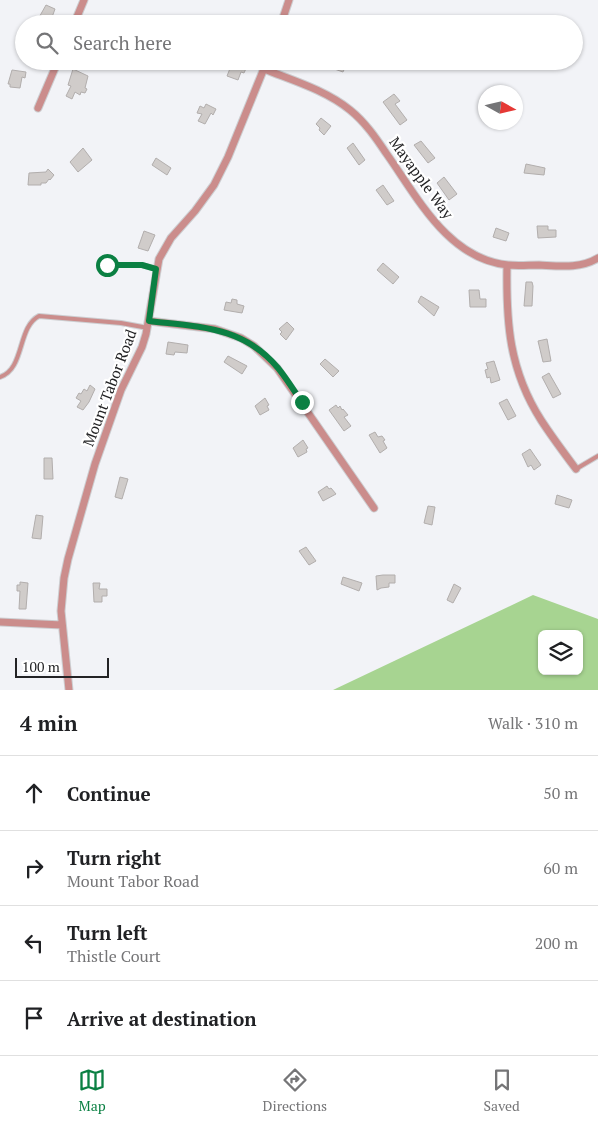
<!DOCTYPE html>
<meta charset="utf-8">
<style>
body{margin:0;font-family:"PT Serif",serif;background:#f6f6f6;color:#202124}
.controls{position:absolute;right:15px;bottom:15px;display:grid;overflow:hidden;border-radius:8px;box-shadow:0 1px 4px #0004}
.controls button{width:45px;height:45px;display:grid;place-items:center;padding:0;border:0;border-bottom:1px solid #e0e0e0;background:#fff;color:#202124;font:25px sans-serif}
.compass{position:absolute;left:478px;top:85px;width:45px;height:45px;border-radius:50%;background:#fff;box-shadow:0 1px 4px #0004;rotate:98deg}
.scale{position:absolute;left:15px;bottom:12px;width:94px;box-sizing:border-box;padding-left:5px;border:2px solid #232325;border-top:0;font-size:14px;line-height:18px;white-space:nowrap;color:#232325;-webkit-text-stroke:4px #fff;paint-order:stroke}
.stop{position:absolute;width:15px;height:15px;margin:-11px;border:4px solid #0b8043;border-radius:50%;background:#fff}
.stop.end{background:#0b8043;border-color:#fff;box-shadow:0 1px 5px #0008}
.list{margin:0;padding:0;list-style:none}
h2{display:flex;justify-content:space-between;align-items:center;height:65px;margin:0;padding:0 20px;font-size:21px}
h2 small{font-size:16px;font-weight:400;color:#757577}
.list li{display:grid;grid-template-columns:32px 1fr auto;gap:15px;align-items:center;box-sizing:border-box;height:75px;padding:0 20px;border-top:1px solid #e0e0e0}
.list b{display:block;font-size:19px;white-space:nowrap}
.list p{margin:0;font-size:16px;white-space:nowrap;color:#757577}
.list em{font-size:16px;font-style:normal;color:#757577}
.icon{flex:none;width:28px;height:28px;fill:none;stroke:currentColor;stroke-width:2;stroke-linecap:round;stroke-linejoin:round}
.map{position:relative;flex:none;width:598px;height:690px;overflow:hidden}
.search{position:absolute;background:#fff;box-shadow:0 1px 4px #0004;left:15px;right:15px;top:15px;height:55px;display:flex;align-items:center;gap:12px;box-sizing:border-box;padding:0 18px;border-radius:28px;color:#757577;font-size:19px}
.sheet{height:365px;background:#fff}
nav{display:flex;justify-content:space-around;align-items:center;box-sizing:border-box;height:70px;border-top:1px solid #e0e0e0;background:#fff;font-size:14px;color:#757577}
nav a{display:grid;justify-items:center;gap:2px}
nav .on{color:#0b8043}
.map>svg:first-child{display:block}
</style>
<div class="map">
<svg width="598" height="690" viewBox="0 0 598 690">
<rect width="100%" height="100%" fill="#f2f3f7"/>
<path fill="#a7d491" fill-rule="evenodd" d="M533,595L598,619V690H333ZM542,634H579V671H542Z"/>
<path fill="#d0ccca" stroke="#b2aead" d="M46,5L55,9L51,20L61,24H43L37,21Z
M233,61H239L248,64L244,73L241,72L238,80L227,76Z
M325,61H343V63L346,65L343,72L323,65Z
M73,69L88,76L85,88L87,89L85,93L81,92L80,95L75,92L72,99L66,96L71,86L68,85Z
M12,70L26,72L25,78L22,77L20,88L10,87V84H8Z
M394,94L400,101L395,104L407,120L400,125L383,102Z
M206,104L216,109L213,115L211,113L205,124L198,121L202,114L197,113L200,106L204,108Z
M321,118L331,126L324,135L319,130L320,128L316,124Z
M421,141L435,158L428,163L414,145Z
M353,143L365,160L359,165L347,148Z
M83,148L92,160L78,172L70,162Z
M156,158L171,168L167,175L152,165Z
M526,164L545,168L544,175L524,173Z
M48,169L54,175L50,180L49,179L46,183H41V185H28L29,173L46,172Z
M444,177L457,194L449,200L437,183Z
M383,185L394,201L387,205L376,190Z
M537,226H548V230H556V237L538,238Z
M496,228L509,233L506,241L493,237Z
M144,231L155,235L148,251L138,248Z
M383,263L399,277L393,284L377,270Z
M526,282H532L533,286L532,306H524Z
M469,290H479L480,299H486V307H470Z
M421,296L439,307L434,316L418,302Z
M232,299L237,300V304L244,306L242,313L224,310L226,302L231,303Z
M287,322L294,329L286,340L280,334L282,332L279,329Z
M547,339L551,361L543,362L538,341Z
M168,342L188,345L187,353L175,352L174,355L166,354Z
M228,356L247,366L242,374L224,362Z
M325,359L339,371L333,377L320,364Z
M494,361L500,380L491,383L490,377L487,378L485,370L488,369L486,363Z
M549,373L561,394L553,398L542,377Z
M90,385L95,389L89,402L83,410L77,407L81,401L76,398L79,393L81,394L84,389L87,391Z
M265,398L269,405L267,406L269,410L260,415L255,406Z
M507,399L516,416L508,420L499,403Z
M336,405L338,408L340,406L342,410L343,409L348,415L344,417L351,426L344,431L329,410Z
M375,432L378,437L382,436L385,440L383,441L387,448L380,453L369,435Z
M303,440L308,448L306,449L307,452L298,457L293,448Z
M530,449L541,465L534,470L531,465L528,467L522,454Z
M44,458H52L53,479H44Z
M120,477L128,479L122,499L115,497Z
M327,486L329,489L331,488L336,494L323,501L318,492Z
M557,495L572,500L569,508L555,504Z
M428,506L435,507L432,525L424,523Z
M36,515L43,516L41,539L32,538Z
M306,547L316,561L309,565L299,551Z
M383,575H395V583H389V587L381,588L377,590L376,576Z
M343,577L362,583L359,591L341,584Z
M20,582L28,583L26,609H19L20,591H17V585H20Z
M93,583H100L99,589H107V596H102V602H94Z
M454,584L461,588L453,603L447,600Z"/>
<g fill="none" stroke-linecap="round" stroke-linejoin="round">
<defs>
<path id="lane" d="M107,265H142L156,269
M0,377C25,369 17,327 39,316L121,323L148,328
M576,469L598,456"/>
<path id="street" d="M74,24L84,0
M281,24L289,0
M264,69C294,81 325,90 350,110C365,122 376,138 386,153C418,198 448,259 508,265C518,266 529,265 539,265C559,266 580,269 598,258
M38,108L58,61
M507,265C506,322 509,370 541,420C552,437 564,453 576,469
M149,321L215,329L241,338L254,346L277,368L374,508
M0,622L62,625
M69,690L61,611L64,578L68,559L95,464L121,390L142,347L146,334L159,259L171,238L195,211L214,185L228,157L267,61"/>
</defs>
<use href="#lane" stroke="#cdced1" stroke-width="6"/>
<use href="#street" stroke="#cdced1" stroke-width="9"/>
<use href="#lane" stroke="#cb8d8c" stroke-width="4"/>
<use href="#street" stroke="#cb8d8c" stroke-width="7"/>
</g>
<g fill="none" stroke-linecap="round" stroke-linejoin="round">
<path stroke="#0b8043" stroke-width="6" d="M107,265H142L156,269L149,321C199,327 243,326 278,368C287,379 294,391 302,402"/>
</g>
<g text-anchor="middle" stroke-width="4.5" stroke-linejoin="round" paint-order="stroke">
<g font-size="15" fill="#232325" stroke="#fff">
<text transform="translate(421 178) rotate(54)" y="5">Mayapple Way</text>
<text transform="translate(110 388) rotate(-69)" y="5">Mount Tabor Road</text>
</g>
</g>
</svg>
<div class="controls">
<button><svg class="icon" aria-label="layers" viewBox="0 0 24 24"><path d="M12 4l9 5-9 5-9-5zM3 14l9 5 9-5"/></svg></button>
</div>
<svg class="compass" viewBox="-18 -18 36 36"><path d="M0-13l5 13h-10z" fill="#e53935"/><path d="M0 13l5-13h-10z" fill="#757577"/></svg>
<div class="scale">100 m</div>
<div class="stop" style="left:107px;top:265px"></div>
<div class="stop end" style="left:302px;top:402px"></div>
<div class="search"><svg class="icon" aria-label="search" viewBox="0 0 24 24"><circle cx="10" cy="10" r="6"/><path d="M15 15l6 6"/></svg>Search here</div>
</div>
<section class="sheet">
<h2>4 min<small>Walk · 310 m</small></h2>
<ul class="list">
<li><svg class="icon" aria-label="ahead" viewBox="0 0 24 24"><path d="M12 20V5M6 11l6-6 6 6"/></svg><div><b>Continue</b></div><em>50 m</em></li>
<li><svg class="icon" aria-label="right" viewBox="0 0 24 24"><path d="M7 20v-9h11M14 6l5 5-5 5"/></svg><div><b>Turn right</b><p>Mount Tabor Road</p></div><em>60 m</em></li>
<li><svg class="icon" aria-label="left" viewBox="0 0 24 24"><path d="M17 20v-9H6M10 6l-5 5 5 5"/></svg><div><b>Turn left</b><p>Thistle Court</p></div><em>200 m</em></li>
<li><svg class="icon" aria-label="arrive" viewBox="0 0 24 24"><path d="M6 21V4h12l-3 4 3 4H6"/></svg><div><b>Arrive at destination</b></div></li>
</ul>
</section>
<nav>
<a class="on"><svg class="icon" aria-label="map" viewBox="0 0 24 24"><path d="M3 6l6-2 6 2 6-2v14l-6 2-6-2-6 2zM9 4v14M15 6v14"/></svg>Map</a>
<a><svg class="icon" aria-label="directions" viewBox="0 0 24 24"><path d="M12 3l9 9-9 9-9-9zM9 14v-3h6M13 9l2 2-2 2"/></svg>Directions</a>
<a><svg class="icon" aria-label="saved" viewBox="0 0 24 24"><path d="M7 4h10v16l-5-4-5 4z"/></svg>Saved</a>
</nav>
